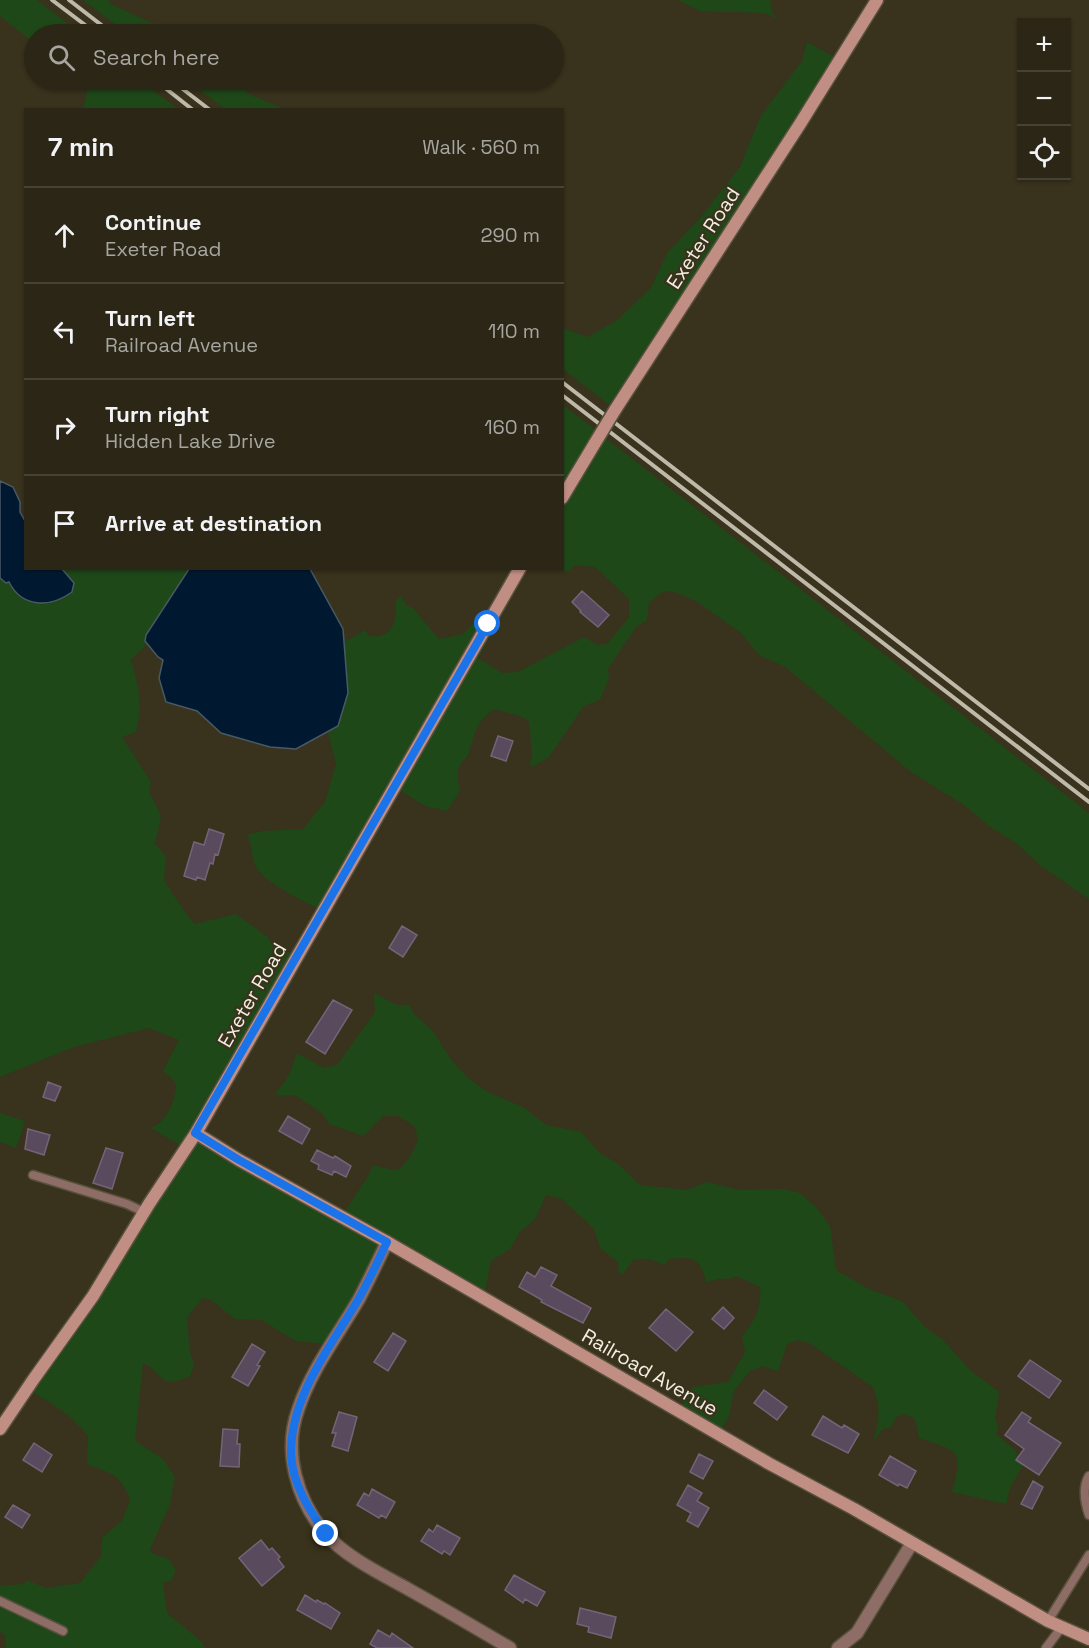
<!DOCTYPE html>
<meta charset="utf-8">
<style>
body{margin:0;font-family:"Space Grotesk",sans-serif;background:#332e1e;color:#f1f3f6}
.controls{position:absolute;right:18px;top:18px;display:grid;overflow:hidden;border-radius:0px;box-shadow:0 2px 4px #0004}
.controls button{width:54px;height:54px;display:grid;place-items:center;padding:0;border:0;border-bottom:2px solid #474334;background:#2b2615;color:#f1f3f6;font:30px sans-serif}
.stop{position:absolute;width:18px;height:18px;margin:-14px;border:4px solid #1a73e8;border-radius:50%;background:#fff}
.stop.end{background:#1a73e8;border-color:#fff;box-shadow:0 2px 6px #0008}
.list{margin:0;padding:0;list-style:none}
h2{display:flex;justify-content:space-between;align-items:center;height:78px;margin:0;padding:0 24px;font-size:26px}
h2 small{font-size:20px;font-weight:400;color:#a6a5a0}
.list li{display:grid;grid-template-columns:39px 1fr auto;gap:18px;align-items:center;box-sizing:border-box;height:96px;padding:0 24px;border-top:2px solid #474334}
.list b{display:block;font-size:22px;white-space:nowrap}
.list p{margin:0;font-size:20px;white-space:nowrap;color:#a6a5a0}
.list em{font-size:20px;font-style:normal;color:#a6a5a0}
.icon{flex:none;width:33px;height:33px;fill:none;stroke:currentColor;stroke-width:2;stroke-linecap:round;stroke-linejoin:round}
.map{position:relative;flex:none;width:1089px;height:1648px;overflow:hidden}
.search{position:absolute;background:#2b2615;box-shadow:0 2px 4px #0004;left:24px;top:24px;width:540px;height:66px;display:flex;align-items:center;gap:15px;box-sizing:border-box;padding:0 21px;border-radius:33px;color:#a6a5a0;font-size:22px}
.panel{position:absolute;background:#2b2615;box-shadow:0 2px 4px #0004;left:24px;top:108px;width:540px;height:462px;border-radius:0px}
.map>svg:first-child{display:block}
</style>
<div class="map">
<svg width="1089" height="1648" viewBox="0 0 1089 1648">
<rect width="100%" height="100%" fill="#39321c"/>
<path fill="#1f4819" d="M0,0H37L81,34H34V43L0,16Z
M83,0H108L111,4L156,25L171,34H128Z
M678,0H770L772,13L778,19L764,13L700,11Z
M807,42L838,59L774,175L621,414L563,369L562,328L588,337L617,320L651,288L667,253L700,218L740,167L760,117L802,61Z
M84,80H139L178,109H83L87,93Z
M186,80H233L251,95L284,109H225Z
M563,405L1089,813V899L1041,866L1016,843L990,827L964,805L911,772L784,666L760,656L741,633L696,601L672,591L662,592L649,603L647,620L636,627L608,669L609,678L600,700L584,706L549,757L532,767L530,764L532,755L529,722L523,717L494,709C476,722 475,732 469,752C468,757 463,760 461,764C455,773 458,781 460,791L447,811L425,806L400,790L397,791L325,912C307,903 266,884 256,867C251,858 253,845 247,835L262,831L303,829L325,802L336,764L328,733L338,726L344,642L365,630L369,636C392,639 398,621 395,602L401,596L407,606L413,608L439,639L463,634L492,604L504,610L478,658L502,673L518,672L584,637L598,645L607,644L629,617V599L595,567L575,565L567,572L561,569L562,568Z
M62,569H189L146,635C146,638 147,641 146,643C144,651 135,653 131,660C139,688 143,704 136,732L122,737L151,782L149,792L161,816L155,844L166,856L164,880L184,911L195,924L236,914L268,937L272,945L300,957L199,1137L342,1216L368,1176L373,1165L393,1170L400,1169L410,1157L418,1140L415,1127L399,1116H383L363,1136L329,1124L322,1113L295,1095H275L289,1075L297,1053L324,1068L337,1065L375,1012L374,993L397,1005H410L413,1013L433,1031L452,1061L468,1078L488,1092L523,1107L546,1125L581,1132L600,1153L617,1163L640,1185L687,1190L707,1182L740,1190L785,1189L800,1193L816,1207L830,1226L836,1270L869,1289L902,1301L926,1328L943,1340L971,1371L999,1392L995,1419L998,1425L996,1434L1015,1450L1023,1465L1010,1488L1006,1504L952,1492C964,1448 958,1452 919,1438L915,1419L905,1414L896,1417L891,1427L883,1429L872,1442C880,1424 881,1406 873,1387L809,1343L798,1340L787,1344L778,1371L763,1366L750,1371L734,1391L729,1416L720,1432L679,1410L693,1387L728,1382L745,1352L742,1337C755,1319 762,1310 760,1287L736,1276C727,1282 721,1275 706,1283C701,1258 694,1256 669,1259L665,1265L650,1259H634L623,1274L618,1272L619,1263L600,1248L594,1229L562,1199L546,1195L535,1219L520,1232L510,1249L491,1261L484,1297L390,1246L329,1344L296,1341L261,1320L235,1319L211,1300L203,1298L187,1317L190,1352L194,1365L190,1376C158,1391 166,1374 143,1363L135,1441L163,1459L175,1477L170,1504L150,1550L153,1554L169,1559L176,1571L171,1581L163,1582L167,1613L202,1642L205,1648H6L5,1635L0,1632V1586L24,1584L27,1580L46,1588L80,1583L101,1556L102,1538L122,1521L130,1501C121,1473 113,1475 87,1464L88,1435L68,1415L32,1391L188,1150L151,1128C166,1123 177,1099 176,1083L163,1071L179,1040L149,1028L74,1047L0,1077V578L6,583H74Z
M0,1113L25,1121L16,1148L0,1142Z"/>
<path fill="#001930" stroke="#495965" stroke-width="1.5" d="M0,481L13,487L20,502V512L25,521L26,568L62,569L74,583L72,592C50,608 22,608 9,582L6,583L0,578Z
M189,569H310L343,629L348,693L338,726L296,749L270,747L221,733L197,711L166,702L159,678L163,660L158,657L145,641L146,635Z"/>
<path fill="#594a5d" stroke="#756478" stroke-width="1.5" d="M582,591L609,615L598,627L580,612L581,611L572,602Z
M498,736L513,741L506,761L491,756Z
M209,829L224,834L218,855L215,854L213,864L210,863L205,880L197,877L196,880L184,876L194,842L204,845Z
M402,926L417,935L403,957L389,948Z
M333,1000L352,1010L325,1054L306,1042Z
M48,1082L61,1087L55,1101L43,1097Z
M288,1116L310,1129L302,1144L279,1131Z
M28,1129L50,1135L44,1155L25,1149Z
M106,1148L123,1153L112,1189L93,1183Z
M317,1150L333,1158L335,1156L351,1166L346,1177L334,1171L332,1175L318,1169L319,1165L311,1161Z
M541,1267L557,1275L551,1286L591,1308L583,1323L541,1302L542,1300L519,1287L527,1272L535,1277Z
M723,1307L734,1318L724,1329L712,1319Z
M666,1309L693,1332L676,1351L649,1328Z
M393,1333L406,1341L388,1371L374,1362Z
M252,1344L265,1352L257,1365L260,1366L248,1386L232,1377Z
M1030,1360L1061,1381L1049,1398L1018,1376Z
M764,1390L787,1407L777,1420L754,1403Z
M339,1412L357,1417L348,1451L332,1446L336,1433H332Z
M1022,1412L1031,1418L1028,1422L1061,1443L1039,1475L1016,1460L1024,1449L1005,1435Z
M823,1416L842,1428L844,1425L859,1434L848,1453L812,1435Z
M223,1429L238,1430L237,1444H240L239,1467L220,1466Z
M34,1443L52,1455L42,1472L23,1460Z
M699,1454L713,1461L703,1479L690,1472Z
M890,1456L916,1471L907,1488L899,1484L898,1486L879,1475Z
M1033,1481L1043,1487L1032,1509L1021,1504Z
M688,1485L702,1493L697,1501L709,1508L698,1527L687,1521L691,1513L677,1505Z
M372,1489L395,1502L386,1518L381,1515L379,1518L357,1505L364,1493L369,1496Z
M13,1505L30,1515L22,1528L5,1517Z
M437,1525L460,1538L450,1555L444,1551L442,1554L421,1541L429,1529L433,1532Z
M261,1540L269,1550L272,1548L280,1557L278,1559L284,1567L262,1586L239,1558Z
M514,1575L545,1592L537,1606L525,1599L523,1603L505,1590Z
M305,1595L316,1602L317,1600L324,1604L325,1603L340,1613L331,1629L297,1610Z
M580,1608L616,1617L611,1638L588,1632L589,1627L577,1624Z
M378,1630L390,1637L392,1633L413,1648H377L370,1644Z"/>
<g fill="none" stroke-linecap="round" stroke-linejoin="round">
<defs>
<path id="lane" d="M33,1175L127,1204L144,1212
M1089,1476C1082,1487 1085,1503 1089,1515
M0,1601L63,1631
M1048,1621L1089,1555
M1046,1648L1061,1628"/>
<path id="street" d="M387,1242C378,1261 369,1280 359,1299C338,1335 311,1370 298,1410C283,1452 297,1500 325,1533C344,1556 381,1574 408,1589C442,1608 476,1628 510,1648
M838,1648L857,1633L912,1543"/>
<path id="secondary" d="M615,410L800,124L877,0
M562,498L595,443
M196,1133L239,1160L387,1242L768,1463L854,1509L1048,1621L1089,1639
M0,1429L33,1380L93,1296L149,1204L196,1133L520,568"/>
</defs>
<use href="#lane" stroke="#57503c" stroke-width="11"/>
<use href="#street" stroke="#57503c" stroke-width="15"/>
<use href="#secondary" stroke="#57503c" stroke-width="15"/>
<use href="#lane" stroke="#8e6d67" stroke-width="8"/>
<use href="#street" stroke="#8e6d67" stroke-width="12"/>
<use href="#secondary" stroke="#c18e84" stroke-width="12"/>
<path stroke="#beb9a9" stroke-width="4" d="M52,0L97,34
M69,0L113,34
M155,80L193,110
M171,80L210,110
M562,382L1089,789
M562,395L1089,802"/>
<defs>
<path id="secondary-bridge" d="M595,443L615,410"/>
</defs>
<use href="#secondary-bridge" stroke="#57503c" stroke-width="15" stroke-linecap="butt"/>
<use href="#secondary-bridge" stroke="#c18e84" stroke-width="12"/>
</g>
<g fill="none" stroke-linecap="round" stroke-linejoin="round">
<path stroke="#1a73e8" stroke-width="8" d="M326,1534C310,1511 292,1484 291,1454C290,1397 331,1346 358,1300C369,1281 378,1261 387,1242L239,1160L195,1133L488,624"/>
</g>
<g text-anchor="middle" stroke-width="4.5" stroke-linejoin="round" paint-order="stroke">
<g font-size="20" fill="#f3efe2" stroke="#39321c">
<text transform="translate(703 238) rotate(-57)" y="7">Exeter Road</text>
<text transform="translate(252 995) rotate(-60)" y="7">Exeter Road</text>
<text transform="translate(650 1372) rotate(30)" y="7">Railroad Avenue</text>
</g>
</g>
</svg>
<div class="controls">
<button>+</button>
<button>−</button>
<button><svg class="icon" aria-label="locate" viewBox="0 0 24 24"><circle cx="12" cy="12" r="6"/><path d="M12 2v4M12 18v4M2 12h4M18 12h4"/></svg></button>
</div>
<div class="stop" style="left:488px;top:624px"></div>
<div class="stop end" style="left:326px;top:1534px"></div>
<div class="search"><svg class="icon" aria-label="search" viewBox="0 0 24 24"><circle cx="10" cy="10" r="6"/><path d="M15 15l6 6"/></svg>Search here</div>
<section class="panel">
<h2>7 min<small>Walk · 560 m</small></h2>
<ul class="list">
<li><svg class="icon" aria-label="ahead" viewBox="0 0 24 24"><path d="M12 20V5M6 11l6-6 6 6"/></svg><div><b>Continue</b><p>Exeter Road</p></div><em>290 m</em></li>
<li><svg class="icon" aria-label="left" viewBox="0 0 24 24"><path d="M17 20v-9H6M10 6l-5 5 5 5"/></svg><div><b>Turn left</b><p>Railroad Avenue</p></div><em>110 m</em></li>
<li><svg class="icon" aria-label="right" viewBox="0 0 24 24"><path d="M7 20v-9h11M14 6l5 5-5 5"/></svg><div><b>Turn right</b><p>Hidden Lake Drive</p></div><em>160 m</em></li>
<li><svg class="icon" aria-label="arrive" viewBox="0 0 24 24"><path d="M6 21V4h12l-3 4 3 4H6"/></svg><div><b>Arrive at destination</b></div></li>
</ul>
</section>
</div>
